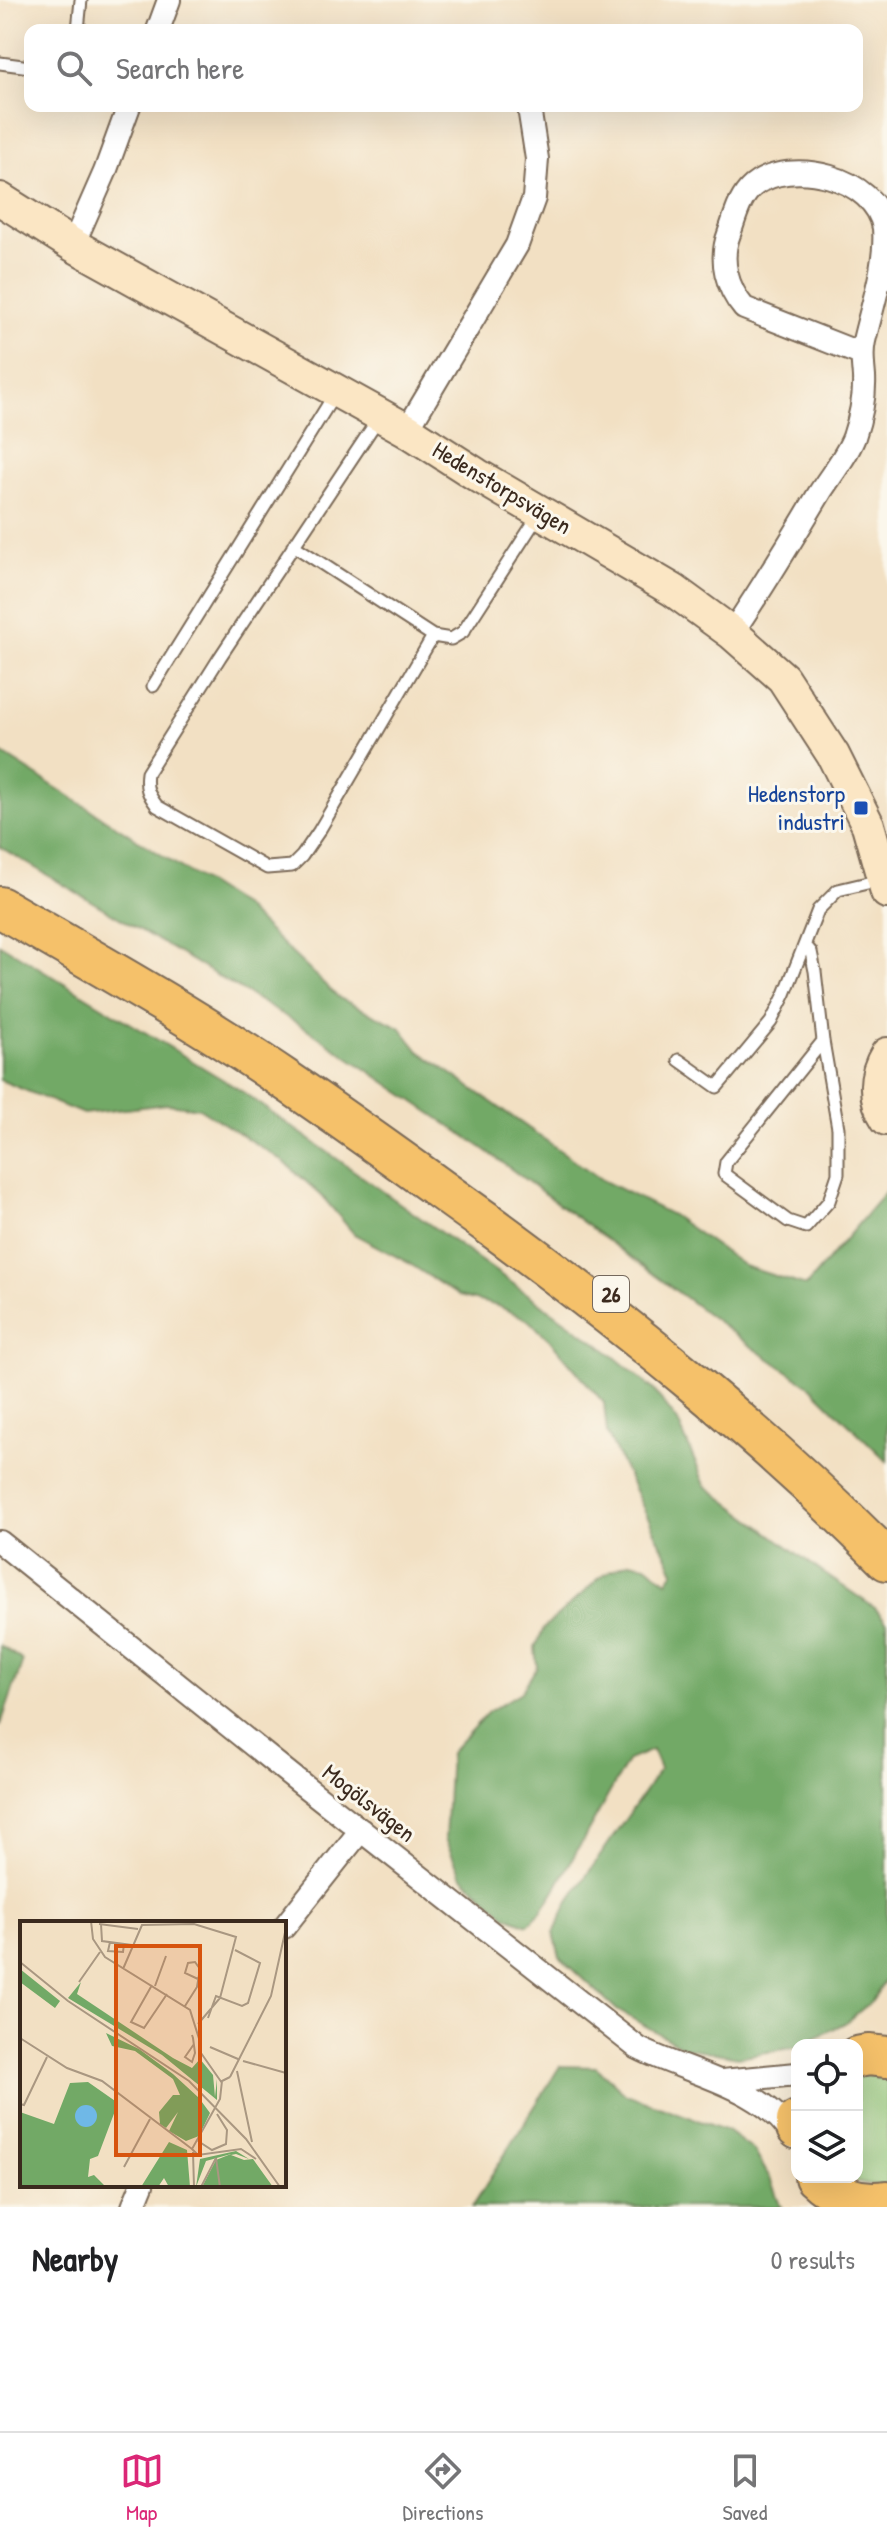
<!DOCTYPE html>
<meta charset="utf-8">
<style>
body{margin:0;font-family:"Patrick Hand",sans-serif;background:#f2f2f2;color:#202124}
.controls{position:absolute;right:24px;bottom:24px;display:grid;overflow:hidden;border-radius:16px;box-shadow:0 8px 32px #0002}
.controls button{width:72px;height:72px;display:grid;place-items:center;padding:0;border:0;border-bottom:2px solid #e0e0e0;background:#fff;color:#202124;font:40px sans-serif}
.list{margin:0;padding:0;list-style:none}
h2{display:flex;justify-content:space-between;align-items:center;height:104px;margin:0;padding:0 32px;font-size:34px}
h2 small{font-size:26px;font-weight:400;color:#757577}
.icon{flex:none;width:44px;height:44px;fill:none;stroke:currentColor;stroke-width:2;stroke-linecap:round;stroke-linejoin:round}
.map{position:relative;flex:none;width:887px;height:2207px;overflow:hidden}
.search{position:absolute;background:#fff;box-shadow:0 8px 32px #0002;left:24px;right:24px;top:24px;height:88px;display:flex;align-items:center;gap:20px;box-sizing:border-box;padding:0 28px;border-radius:16px;color:#757577;font-size:30px}
.sheet{height:224px;background:#fff}
nav{display:flex;justify-content:space-around;align-items:center;box-sizing:border-box;height:112px;border-top:2px solid #e0e0e0;background:#fff;font-size:22px;color:#757577}
nav a{display:grid;justify-items:center;gap:4px}
nav .on{color:#db2777}
.map>svg:first-child{display:block}
</style>
<div class="map">
<svg width="887" height="2207" viewBox="0 0 887 2207">
<rect width="100%" height="100%" fill="#fbf7ec"/>
<filter id="ink" filterUnits="userSpaceOnUse"><feTurbulence type="fractalNoise" baseFrequency=".0125" numOctaves="2"/><feDisplacementMap in="SourceGraphic" scale="16" xChannelSelector="R" yChannelSelector="G"/><feConvolveMatrix kernelMatrix="1 2 1 2 8 2 1 2 1" color-interpolation-filters="sRGB"/></filter>
<filter id="wash" filterUnits="userSpaceOnUse"><feTurbulence type="fractalNoise" baseFrequency=".006" numOctaves="4" result="noise"/><feDisplacementMap in="SourceGraphic" scale="32" xChannelSelector="R" yChannelSelector="G"/><feGaussianBlur stdDeviation="1.8" result="paint"/><feColorMatrix in="noise" values="0 0 0 0 0 0 0 0 0 0 0 0 0 0 0 0 0 1.4 0 .05"/><feComposite in="paint" operator="in"/></filter>
<g filter="url(#wash)">
<rect width="100%" height="100%" fill="#f2e0c3"/>
<path fill="#8ec375" stroke="#64764a" stroke-width="2" d="M887,2068V2188L836,2177H857V2069Z"/>
<path fill="#72a966" stroke="#566a42" stroke-width="2" d="M0,752L243,907L339,998L400,1027L419,1051L602,1180L672,1215L744,1266L806,1286L886,1191L887,1461L811,1387L752,1347L484,1149L307,1029L0,847Z
M0,944L240,1090L605,1349L653,1389L678,1422L705,1485L822,1572L875,1608L887,1622V1978L872,2001L845,2023L797,2047L738,2057L683,2047L617,2010L560,1957L554,1933L569,1901L660,1769L652,1750L628,1760L556,1888L541,1912L528,1925L506,1916L461,1875L445,1839L450,1753L488,1712L521,1692L537,1667L535,1647L544,1628L605,1573L630,1562L646,1565L667,1581L674,1571L607,1433L604,1403L550,1340L527,1319L498,1306L459,1296L407,1262L354,1234L322,1196L283,1161L199,1108L167,1104L83,1114L0,1080Z
M0,1645L23,1661L0,1727Z
M560,2066L596,2067L626,2094L727,2131L754,2151L770,2178L781,2207H472Z"/>
</g>
<g filter="url(#ink)">
<g fill="none" stroke-linecap="round" stroke-linejoin="round">
<defs>
<path id="lane" d="M78,30L81,0
M0,63L30,67
M378,419L220,657L147,773C145,788 148,794 157,806L267,868L292,866L302,856L319,831L433,636L451,639L463,632L540,513
M293,545L433,636
M153,686L336,392
M805,945L811,952L815,971L823,1041L838,1128V1174L829,1201L806,1227L788,1221L724,1174L726,1162L823,1041
M679,1060L717,1087L771,1022L785,994L818,910L838,890L880,880"/>
<path id="street" d="M158,30L169,0
M73,245L105,172L129,106
M407,430L517,245L534,198L537,159L530,114
M732,633C762,588 791,541 819,494C830,476 847,456 854,437C860,419 865,396 864,377C863,363 861,354 864,341C872,306 887,264 884,228C876,177 790,156 753,186C739,198 735,218 729,234C719,260 727,288 744,308L861,354
M0,1542L293,1777L638,2048C689,2074 764,2086 794,2137
M284,1927L361,1830
M722,2081L797,2074
M133,2207L142,2185"/>
<path id="secondary" d="M0,199L73,245L407,430L477,475L673,590L732,633L783,678L833,755L868,825L887,892
M887,1054C874,1075 873,1098 887,1119"/>
<path id="highway" d="M0,907C95,962 193,1017 284,1079C352,1125 419,1174 486,1222C627,1325 764,1435 887,1560
M857,2057L868,2055L887,2057
M797,2121V2128
M815,2177C836,2197 858,2205 887,2201"/>
</defs>
<use href="#lane" stroke="#7b6a58" stroke-width="15"/>
<use href="#street" stroke="#7b6a58" stroke-width="26"/>
<use href="#secondary" stroke="#7b6a58" stroke-width="36"/>
<use href="#highway" stroke="#7b6a58" stroke-width="44"/>
<use href="#lane" stroke="#fff" stroke-width="11"/>
<use href="#street" stroke="#fff" stroke-width="22"/>
<use href="#secondary" stroke="#fbe6c4" stroke-width="32"/>
<use href="#highway" stroke="#f5c16b" stroke-width="40"/>
</g>
</g>
<rect fill="#1a4fb4" stroke="#fbf7ec" stroke-width="3" x="853" y="800" width="16" height="16" rx="4"/>
<g text-anchor="middle" stroke-width="6" stroke-linejoin="round" paint-order="stroke">
<rect fill="#fbf7ec" stroke="#75685c" stroke-width="2" x="593" y="1276" width="36" height="36" rx="6"/>
<g font-size="22" font-weight="bold" fill="#3b2a1e">
<text x="611" y="1302">26</text>
</g>
<g font-size="24" fill="#3b2a1e" stroke="#fbf7ec">
<text transform="translate(502 488) rotate(31)" y="8">Hedenstorpsvägen</text>
<text transform="translate(369 1803) rotate(38)" y="8">Mogölsvägen</text>
</g>
<g font-size="24" fill="#164399" stroke="#fbf7ec" text-anchor="end">
<text x="845" y="802">Hedenstorp<tspan x="845" dy="28">industri</tspan></text>
</g>
</g>
<g transform="translate(20 1921)">
<rect width="266" height="266" fill="#f2e0c3"/>
<path d="M0,48L40,80L35,87L0,61ZM61,61L57,73L153,137L172,147L180,138L193,154L195,176L197,158V179L142,134L48,77ZM86,112L119,128L153,153L179,177L190,192L179,215L166,220L149,210L158,191L146,207L140,203L139,191L153,174H160L153,158L115,130L92,125ZM68,161L98,182L78,235L70,238L68,256L74,254L86,266H0V191L34,203L50,162ZM149,221L167,229L170,266H149L144,257L138,266H121ZM216,230L229,238L216,233L211,234L224,239L233,238L253,266H182L196,239L211,233L186,240L176,266L180,238Z" fill="#72a966"/>
<path d="M55 195a11 11 0 1 1 22 0a11 11 0 1 1-22 0Z" fill="#6fb8e7"/>
<path fill="none" stroke="#a99781" stroke-width="2" d="M71,0L73,18L85,36L170,89L181,124M79,3L118,8M81,3L82,20L112,24M90,21L88,30L103,31L104,23M0,41L48,80L169,160L226,218L260,266M103,48L122,4L174,3L216,16L200,77L178,103M59,61L80,31M132,64L111,101L124,107L147,73M135,65L146,35M165,85L177,66L180,48L175,41L168,42L165,52L178,58M188,97L196,75L222,85L228,82L240,42L215,29M172,114L173,117L175,132L172,141L165,136L174,123M0,117L47,147L82,160L172,228M190,126L218,138M181,132L202,162M223,140L266,152M217,150L232,221M210,156L202,160L200,178L172,228L178,234L221,228L236,238M210,156L251,75L266,7M0,183L4,184L27,136M178,220L192,229L206,223L207,209L197,193M173,231L174,266M196,237L200,266M104,246L130,198M181,266L196,237"/>
<path fill="#d7540e" fill-opacity="0.15" stroke="#d7540e" stroke-width="4" d="M96,25H180V234H96Z"/>
<rect width="266" height="266" fill="none" stroke="#3b2a1e" stroke-width="4"/>
</g>
</svg>
<div class="controls">
<button><svg class="icon" aria-label="locate" viewBox="0 0 24 24"><circle cx="12" cy="12" r="6"/><path d="M12 2v4M12 18v4M2 12h4M18 12h4"/></svg></button>
<button><svg class="icon" aria-label="layers" viewBox="0 0 24 24"><path d="M12 4l9 5-9 5-9-5zM3 14l9 5 9-5"/></svg></button>
</div>
<div class="search"><svg class="icon" aria-label="search" viewBox="0 0 24 24"><circle cx="10" cy="10" r="6"/><path d="M15 15l6 6"/></svg>Search here</div>
</div>
<section class="sheet">
<h2>Nearby<small>0 results</small></h2>
<ul class="list">
</ul>
</section>
<nav>
<a class="on"><svg class="icon" aria-label="map" viewBox="0 0 24 24"><path d="M3 6l6-2 6 2 6-2v14l-6 2-6-2-6 2zM9 4v14M15 6v14"/></svg>Map</a>
<a><svg class="icon" aria-label="directions" viewBox="0 0 24 24"><path d="M12 3l9 9-9 9-9-9zM9 14v-3h6M13 9l2 2-2 2"/></svg>Directions</a>
<a><svg class="icon" aria-label="saved" viewBox="0 0 24 24"><path d="M7 4h10v16l-5-4-5 4z"/></svg>Saved</a>
</nav>
